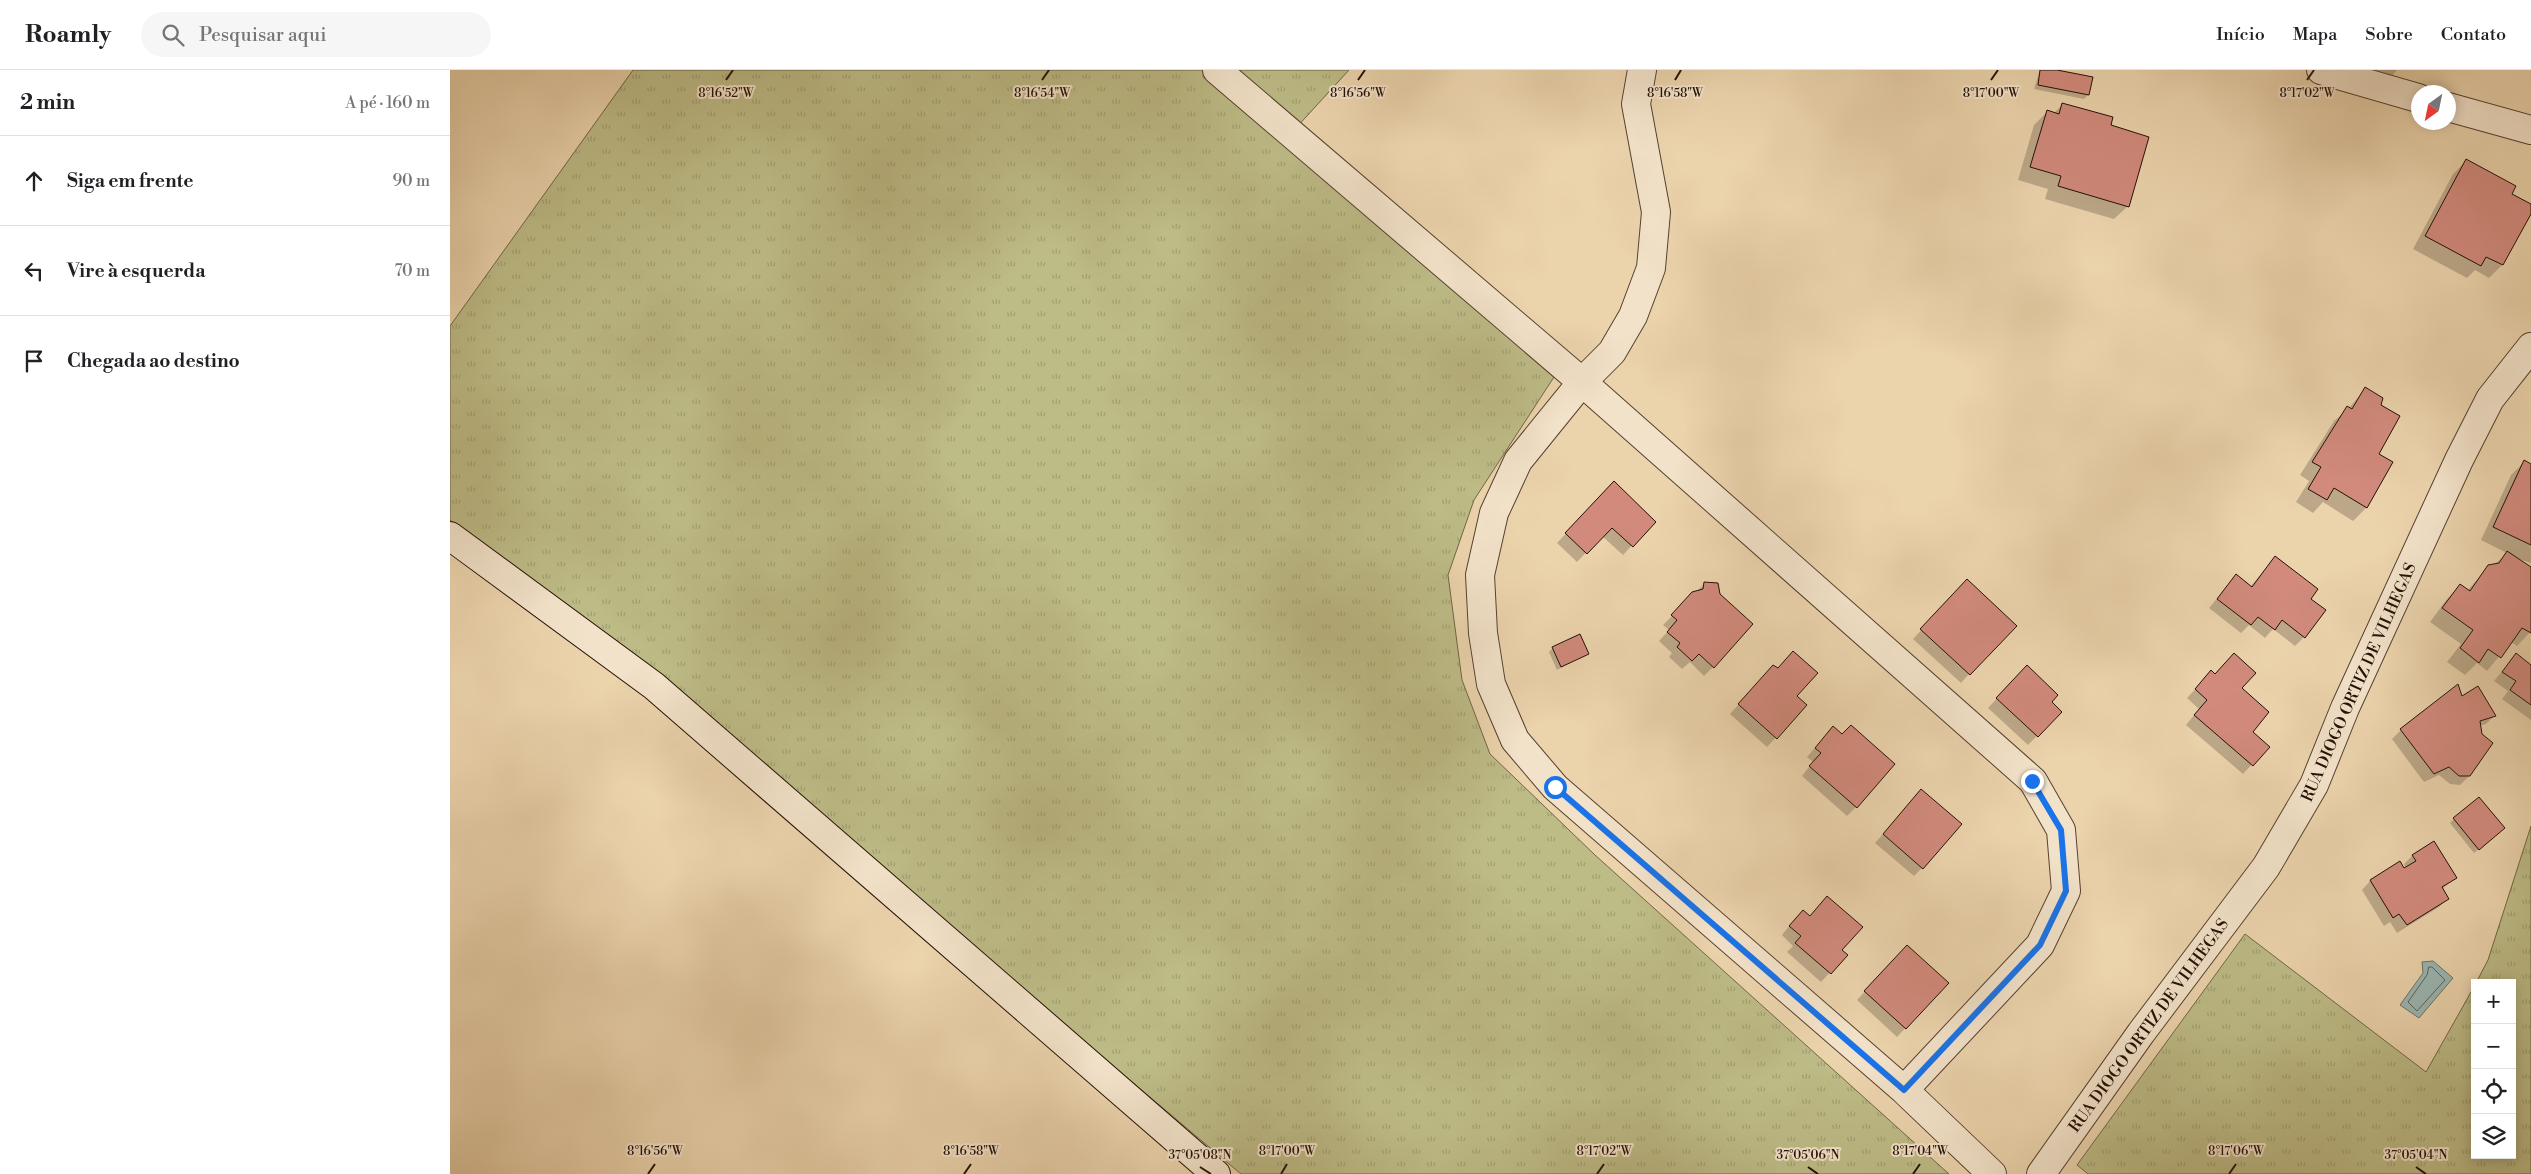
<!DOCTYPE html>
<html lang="pt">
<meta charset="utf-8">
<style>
body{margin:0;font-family:"Libre Bodoni",serif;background:#f6f6f6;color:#202124}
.controls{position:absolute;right:15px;bottom:15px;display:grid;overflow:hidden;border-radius:0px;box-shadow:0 2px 12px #0003}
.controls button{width:45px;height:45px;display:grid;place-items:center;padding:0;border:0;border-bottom:1px solid #e0e0e0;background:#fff;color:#202124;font:25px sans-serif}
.compass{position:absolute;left:1961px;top:15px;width:45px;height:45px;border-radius:50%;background:#fff;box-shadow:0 2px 12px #0003;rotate:213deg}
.stop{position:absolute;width:15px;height:15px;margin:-11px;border:4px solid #1a73e8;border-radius:50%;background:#fff}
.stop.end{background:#1a73e8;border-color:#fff;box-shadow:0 1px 5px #0008}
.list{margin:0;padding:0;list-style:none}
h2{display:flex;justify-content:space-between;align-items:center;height:65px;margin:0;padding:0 20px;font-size:21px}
h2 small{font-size:16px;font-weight:400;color:#757577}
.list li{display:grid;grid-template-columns:32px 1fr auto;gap:15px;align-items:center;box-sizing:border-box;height:90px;padding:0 20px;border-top:1px solid #e0e0e0}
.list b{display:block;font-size:19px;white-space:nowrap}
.list em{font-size:16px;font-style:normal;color:#757577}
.icon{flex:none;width:28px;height:28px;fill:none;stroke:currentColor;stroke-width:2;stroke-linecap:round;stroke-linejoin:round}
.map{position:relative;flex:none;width:2081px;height:1104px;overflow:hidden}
header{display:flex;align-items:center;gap:30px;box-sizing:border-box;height:70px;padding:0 25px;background:#fff;border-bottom:1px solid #e0e0e0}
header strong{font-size:24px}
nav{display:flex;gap:28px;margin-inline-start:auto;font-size:18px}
.search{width:350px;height:45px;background:#f6f6f6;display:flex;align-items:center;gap:12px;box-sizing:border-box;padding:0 18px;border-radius:28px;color:#757577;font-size:19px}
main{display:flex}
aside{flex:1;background:#fff}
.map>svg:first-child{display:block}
</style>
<header>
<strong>Roamly</strong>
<div class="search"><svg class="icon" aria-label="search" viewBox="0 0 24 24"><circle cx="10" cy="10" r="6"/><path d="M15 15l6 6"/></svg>Pesquisar aqui</div>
<nav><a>Início</a><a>Mapa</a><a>Sobre</a><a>Contato</a></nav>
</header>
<main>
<aside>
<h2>2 min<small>A pé · 160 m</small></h2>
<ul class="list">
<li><svg class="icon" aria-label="ahead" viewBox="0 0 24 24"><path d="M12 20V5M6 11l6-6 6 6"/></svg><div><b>Siga em frente</b></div><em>90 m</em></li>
<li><svg class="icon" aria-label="left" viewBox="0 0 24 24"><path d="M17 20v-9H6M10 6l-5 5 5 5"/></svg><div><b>Vire à esquerda</b></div><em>70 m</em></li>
<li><svg class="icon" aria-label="arrive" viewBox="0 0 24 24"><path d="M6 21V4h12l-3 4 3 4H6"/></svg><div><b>Chegada ao destino</b></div></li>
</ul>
</aside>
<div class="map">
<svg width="2081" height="1104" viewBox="0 0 2081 1104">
<defs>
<pattern id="grass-tufts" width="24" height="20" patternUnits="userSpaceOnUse" patternTransform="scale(1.25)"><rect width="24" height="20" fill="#bdbb86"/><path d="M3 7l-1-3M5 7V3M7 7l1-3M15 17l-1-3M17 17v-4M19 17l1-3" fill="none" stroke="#a2a072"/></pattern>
</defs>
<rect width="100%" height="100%" fill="#ebd3ac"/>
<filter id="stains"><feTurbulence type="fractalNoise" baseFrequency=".004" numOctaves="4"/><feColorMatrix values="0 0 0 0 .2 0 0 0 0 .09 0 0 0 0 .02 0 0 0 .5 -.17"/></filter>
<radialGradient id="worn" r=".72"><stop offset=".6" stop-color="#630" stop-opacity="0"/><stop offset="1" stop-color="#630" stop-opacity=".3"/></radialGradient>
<path fill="url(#grass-tufts)" stroke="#706646" d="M183,0H899L834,71L1104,307L1024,430L998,505L1012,610L1040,684L1145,785L1499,1104H791L528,882L213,609L0,450V256Z
M2081,756V1104H1638L1627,1095L1795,864L1976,1002L2025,915V1085H2062V913H2026L2038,890Z"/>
<path fill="#9ab6b1" stroke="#6b746d" d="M1983,891L2003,908L1969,948L1950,935L1973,903L1972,892Z"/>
<path fill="#0003" d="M1590,0H1601L1638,25L1634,29L1584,19Z
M1858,0H1947L1933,16Z
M1613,34L1659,56L1678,136L1664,149L1595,129L1598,119L1568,110L1584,55L1597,42L1603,44Z
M2016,91L2060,125L2081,136V141L2052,195L2039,208L2025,200L2017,208L1963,179L2003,104Z
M1916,318L1930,336L1927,384L1942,392L1916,438L1903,451L1873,432L1863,443L1846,432L1859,411L1850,405L1884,351L1898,339Z
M2074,392L2081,395V493L2066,488L2081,499V561L2067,576L2061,572L2037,601L2027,593L2015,605L1997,592L2011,574L1980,552L1997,529L2010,516L2017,521L2039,496L2044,495L2057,483L2031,470L2061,405Z
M1155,422L1204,452L1173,485L1152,466L1127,492L1107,473Z
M1825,488L1859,529L1854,567L1845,576L1823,559L1815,568L1799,555L1791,563L1759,538L1786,506L1800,517Z
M1255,513L1268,525L1263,597L1254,606L1240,592L1232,599L1219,587L1222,583L1209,571L1219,560L1213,555Z
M1509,519L1519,604L1511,613L1463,569Z
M1103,578L1138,583L1107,600L1099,582Z
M2066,585L2081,596V650L2052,629L2058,621L2044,611Z
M1315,605L1356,635L1317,677L1280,644Z
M1765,605L1791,619L1801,662L1818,677L1793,704L1736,655L1749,639L1737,628L1753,611Z
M1568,606L1610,642L1578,675L1538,638Z
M2012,628L2045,645L2036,654L2029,656L2020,705L2010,715L2000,714L1989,705L1974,712L1942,669L1951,660Z
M1392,665L1406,737L1397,746L1352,706L1363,692L1357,687L1374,667Z
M1463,730L1472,798L1464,806L1425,773Z
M2004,749L2049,762L2024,783L2000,753Z
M1962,786L2005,808L1992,819L1997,829L1989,837L1947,863L1940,852L1934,856L1912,820L1920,811L1950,793L1954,800L1956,799L1954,794Z
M1368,837L1391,880L1396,885L1371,912L1337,882L1343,876L1332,865L1344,850L1359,847Z
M1448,886L1497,913L1447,967L1407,930Z"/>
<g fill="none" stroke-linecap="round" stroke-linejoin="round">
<path stroke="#5f635c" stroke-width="1" d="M1979,897H1982L1995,910L1967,941L1958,932L1977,905Z"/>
</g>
<path fill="#d18a7c" stroke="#241006" d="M1590,0H1607L1643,7L1639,25L1588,15Z
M1612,33L1663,47L1661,55L1699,67L1679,137L1608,116L1611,106L1580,97L1597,40L1609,44Z
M2016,89L2066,116L2062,124L2081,134V144L2053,195L2036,187L2031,196L1975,166Z
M1915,317L1933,328L1931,335L1950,346L1929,384L1943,392L1917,438L1884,418L1877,430L1858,419L1871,397L1862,392L1897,336L1902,339Z
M2074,390L2081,394V475L2043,457Z
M1164,411L1206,452L1183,477L1162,458L1137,484L1115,463Z
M2057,481L2081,497V563L2072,558L2051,588L2038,579L2029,593L2010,578L2023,560L1992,538L2010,514L2020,521L2038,495L2049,493Z
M1825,486L1868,519L1861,529L1876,540L1855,568L1832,550L1825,560L1808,547L1801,555L1767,529L1786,504L1802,517Z
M1517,509L1567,556L1520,605L1470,559Z
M1254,512L1268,513L1270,524L1303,554L1264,598L1249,584L1242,591L1227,577L1230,573L1217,562L1227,550L1221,545L1242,522L1253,519Z
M1130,564L1139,584L1111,597L1102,577Z
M1343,581L1368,603L1347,626L1357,635L1327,669L1288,634L1323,595L1328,598Z
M1784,583L1806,603L1792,618L1819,642L1803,662L1820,677L1803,696L1744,645L1757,630L1745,619L1761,600L1765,604Z
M2066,583L2081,595V635L2060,620L2066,611L2052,602Z
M1577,595L1608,625L1602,632L1612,642L1588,667L1546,628Z
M2008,614L2012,626L2028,616L2046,646L2030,651L2032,664L2043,673L2020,706H2009L1999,697L1984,704L1950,659Z
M1401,655L1445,694L1407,738L1359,696L1371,683L1365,678L1383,656L1392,664Z
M1471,719L1512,754L1473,799L1433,764Z
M2029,727L2055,758L2029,780L2003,748Z
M1984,771L2007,808L1992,817L1999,829L1957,855L1949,844L1943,848L1920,810L1950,791L1954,798L1966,791L1962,785Z
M1377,826L1413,857L1392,880L1398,885L1381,904L1345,873L1351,866L1339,856L1353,840L1360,846Z
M1457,875L1499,913L1456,959L1414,921Z"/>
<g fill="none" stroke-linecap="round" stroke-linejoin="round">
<defs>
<path id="street" d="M767,0L1132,312L1583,711L1611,760L1616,821L1590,875L1454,1020
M1192,0L1186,34L1206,142L1201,198L1183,246L1162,282L1132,312L1068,391L1044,443L1030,505L1033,563L1041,614L1065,670L1105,717L1454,1020L1542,1104
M1871,0L1968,28
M1998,37L2081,60
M1591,1104L1691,963L1816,797L1864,715L1895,638L2009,390L2040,329L2081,277"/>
<path id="secondary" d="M0,466L204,616L766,1104"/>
</defs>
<use href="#street" stroke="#564130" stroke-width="30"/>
<use href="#secondary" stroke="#241006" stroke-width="30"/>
<use href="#street" stroke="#f2e2c9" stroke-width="28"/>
<use href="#secondary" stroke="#f2e2c9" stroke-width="28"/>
</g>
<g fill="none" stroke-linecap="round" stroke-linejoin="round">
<path stroke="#1a73e8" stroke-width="6" d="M1105,717L1454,1020L1590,875L1616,821L1611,760L1582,711"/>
</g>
<path fill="none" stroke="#241006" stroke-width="2" d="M276,10L283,0M592,10L599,0M908,10L915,0M1225,10L1231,0M1541,10L1548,0M1857,10L1864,0M750,1097L761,1104M1358,1097L1368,1104M1966,1097L1976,1104M198,1104L205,1094M514,1104L521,1094M831,1104L837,1094M1147,1104L1154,1094M1463,1104L1470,1094M1779,1104L1786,1094"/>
<g text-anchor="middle" stroke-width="4" stroke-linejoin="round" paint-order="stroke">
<g font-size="16" fill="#241006" stroke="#f2e2c9">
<text transform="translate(1908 612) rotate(-66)" y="6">RUA DIOGO ORTIZ DE VILHEGAS</text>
<text transform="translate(1698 955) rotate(-54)" y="6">RUA DIOGO ORTIZ DE VILHEGAS</text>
</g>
</g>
<g font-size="12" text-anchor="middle" fill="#241006" stroke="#f2e2c9" stroke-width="4" stroke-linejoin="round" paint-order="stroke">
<text x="276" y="27">8°16'52"W</text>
<text x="592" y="27">8°16'54"W</text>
<text x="908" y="27">8°16'56"W</text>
<text x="1225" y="27">8°16'58"W</text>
<text x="1541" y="27">8°17'00"W</text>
<text x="1857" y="27">8°17'02"W</text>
<text x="205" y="1085">8°16'56"W</text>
<text x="521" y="1085">8°16'58"W</text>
<text x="837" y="1085">8°17'00"W</text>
<text x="1154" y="1085">8°17'02"W</text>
<text x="1470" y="1085">8°17'04"W</text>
<text x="1786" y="1085">8°17'06"W</text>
<text x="750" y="1089">37°05'08"N</text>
<text x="1358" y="1089">37°05'06"N</text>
<text x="1966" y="1089">37°05'04"N</text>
</g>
<rect width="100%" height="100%" filter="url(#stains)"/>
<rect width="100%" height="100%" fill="url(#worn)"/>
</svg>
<div class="controls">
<button>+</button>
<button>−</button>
<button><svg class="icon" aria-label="locate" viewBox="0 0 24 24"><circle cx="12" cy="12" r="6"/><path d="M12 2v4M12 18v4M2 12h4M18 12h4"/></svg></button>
<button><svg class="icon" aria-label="layers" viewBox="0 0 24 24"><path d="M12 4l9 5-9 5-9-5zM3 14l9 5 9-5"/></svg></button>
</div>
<svg class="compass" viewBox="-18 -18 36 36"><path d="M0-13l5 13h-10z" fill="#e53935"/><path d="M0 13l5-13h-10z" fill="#757577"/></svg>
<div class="stop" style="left:1105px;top:717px"></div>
<div class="stop end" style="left:1582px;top:711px"></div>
</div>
</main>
